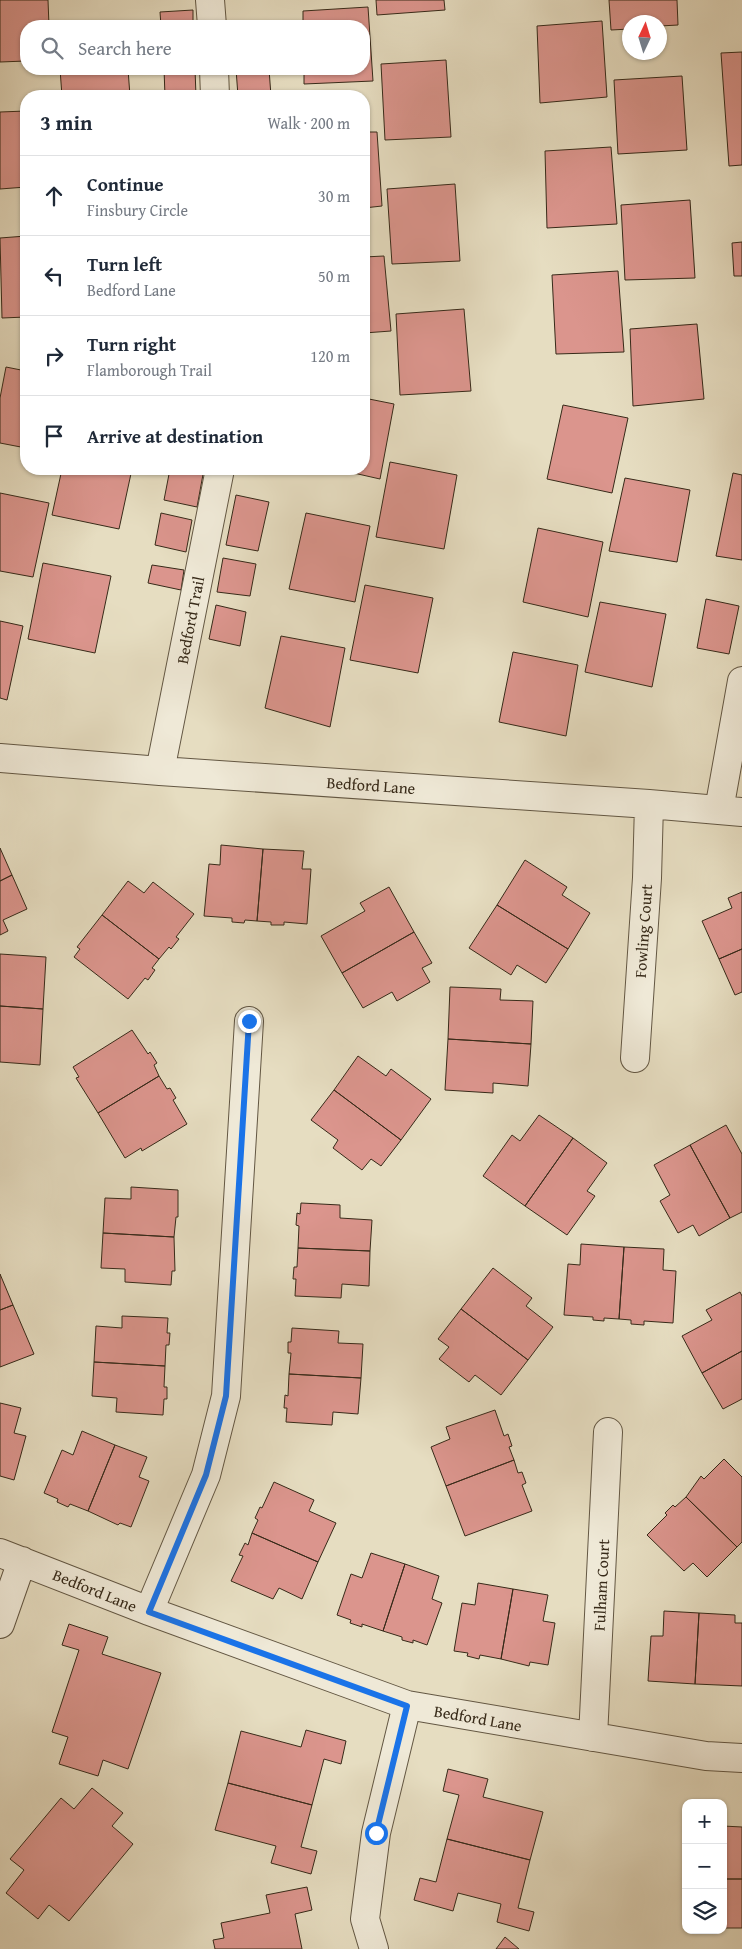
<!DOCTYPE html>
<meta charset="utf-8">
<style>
body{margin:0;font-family:"Gentium Book Plus",serif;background:#f2f2f3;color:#1f2937}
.controls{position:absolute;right:15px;bottom:15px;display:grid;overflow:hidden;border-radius:10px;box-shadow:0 1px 4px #0004}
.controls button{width:45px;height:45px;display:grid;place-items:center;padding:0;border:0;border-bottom:1px solid #e0e1e3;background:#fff;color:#1f2937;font:25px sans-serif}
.compass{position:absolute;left:622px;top:15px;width:45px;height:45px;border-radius:50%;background:#fff;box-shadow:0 1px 4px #0004;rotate:4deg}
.stop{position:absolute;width:15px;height:15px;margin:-11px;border:4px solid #1a73e8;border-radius:50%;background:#fff}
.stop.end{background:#1a73e8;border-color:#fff;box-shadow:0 1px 5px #0008}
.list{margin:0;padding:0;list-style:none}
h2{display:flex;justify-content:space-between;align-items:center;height:65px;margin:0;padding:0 20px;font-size:21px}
h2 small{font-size:16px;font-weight:400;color:#747a83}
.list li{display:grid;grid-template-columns:32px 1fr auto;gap:15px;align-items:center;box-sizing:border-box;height:80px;padding:0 20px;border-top:1px solid #e0e1e3}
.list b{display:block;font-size:19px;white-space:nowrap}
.list p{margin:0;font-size:16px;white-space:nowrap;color:#747a83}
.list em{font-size:16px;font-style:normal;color:#747a83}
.icon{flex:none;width:28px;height:28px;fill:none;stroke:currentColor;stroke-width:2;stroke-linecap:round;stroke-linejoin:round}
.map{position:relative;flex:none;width:742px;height:1949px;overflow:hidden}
.search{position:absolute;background:#fff;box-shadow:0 1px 4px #0004;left:20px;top:20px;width:350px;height:55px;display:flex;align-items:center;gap:12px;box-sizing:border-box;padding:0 18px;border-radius:20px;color:#747a83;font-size:19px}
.panel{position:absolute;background:#fff;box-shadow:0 1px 4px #0004;left:20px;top:90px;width:350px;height:385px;border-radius:20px}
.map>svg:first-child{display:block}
</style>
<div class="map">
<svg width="742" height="1949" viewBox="0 0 742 1949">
<rect width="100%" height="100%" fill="#e6ddc1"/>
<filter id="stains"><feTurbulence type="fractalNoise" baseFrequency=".004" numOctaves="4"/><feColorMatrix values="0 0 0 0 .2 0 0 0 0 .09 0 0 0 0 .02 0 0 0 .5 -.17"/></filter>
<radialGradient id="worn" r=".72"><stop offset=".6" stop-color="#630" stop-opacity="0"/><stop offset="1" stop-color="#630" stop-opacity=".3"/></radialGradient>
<path fill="#db958d" stroke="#372a19" d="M0,0H48L49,26H26V61L0,62Z
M376,0H444L445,10L377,15Z
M609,0H677L678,25L660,26V22H630V29L611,30Z
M368,7L373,81L304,84V69H364V26H303V11Z
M193,10V26H161L160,12Z
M602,21L607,97L540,103L537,26Z
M266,24V26H232Z
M742,52V165L729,166L721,53Z
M446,60L451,137L385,140L381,64Z
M60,69H128L130,96H62Z
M164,69H195L196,96H165Z
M236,69H269L271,96H238Z
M682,76L687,150L618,154L614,80Z
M26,111V187L0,189V112Z
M364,132H377L382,206L364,208Z
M611,147L617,224L547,228L545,151Z
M455,184L460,261L392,264L387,189Z
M690,200L695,278L625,280L621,205Z
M26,236V317L2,318L0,238Z
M742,242V276H734L732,243Z
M384,256L391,331L364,333V257Z
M618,271L624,352L556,354L552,275Z
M464,309L471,391L400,395L396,314Z
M697,324L704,399L633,406L630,329Z
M6,367L26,371V448L0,443V398Z
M364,398L394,404L380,479L336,469H364Z
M563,405L628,418L612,493L547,479Z
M390,462L457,475L444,549L376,537Z
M62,469H132L119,529L52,515Z
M170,469H204L197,507L164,500Z
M733,473L742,475V560L716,556Z
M625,478L690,490L677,562L609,551Z
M0,493L49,503L33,577L0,571Z
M236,495L269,502L258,551L226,545Z
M161,513L192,520L186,552L155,545Z
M306,513L370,526L355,602L289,589Z
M538,528L603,542L588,617L523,602Z
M223,558L256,564L250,596L217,592Z
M43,563L111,576L95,653L28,639Z
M152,565L184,570L181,590L148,583Z
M365,585L433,598L418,673L350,660Z
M706,599L739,606L729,654L697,648Z
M600,602L666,614L652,687L585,672Z
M216,605L246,612L240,646L209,639Z
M0,621L23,626L7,700L0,698Z
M281,636L345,648L330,727L265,708Z
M513,652L578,665L566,736L499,722Z
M221,845L263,849L257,921L245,920L244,923L232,922V918L204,916L209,864L220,865Z
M0,848L12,875L0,881Z
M263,849L304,851L302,869H311L307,924L284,922V925H271V922L257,921Z
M525,860L567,887L562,895L590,913L568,949L497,905Z
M12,875L27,909L3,920L8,931L0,935V881Z
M128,881L144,893L153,882L194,914L176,937L179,939L171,949L169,947L159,959L102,915Z
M389,887L414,932L342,973L321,936L365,911L360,903Z
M742,892V949L719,959L702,921L732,908L728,898Z
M497,905L568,949L546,983L517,965L511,975L469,948Z
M102,915L159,959L152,968L155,970L148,980L145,978L128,999L74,957L80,949L77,947Z
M414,932L432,963L422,968L430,982L397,1001L392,992L363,1008L342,973Z
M742,949V992L735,995L719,959Z
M0,954L46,957L43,1009L0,1006Z
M450,987L501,989L500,1000L533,1001L531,1044L448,1039Z
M0,1006L43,1009L40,1065L0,1062Z
M132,1030L148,1054L150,1052L157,1063L154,1065L159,1076L98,1113L76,1078L79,1077L73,1067Z
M448,1039L531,1044L528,1086L493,1083V1093L445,1090Z
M358,1056L386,1076L391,1069L431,1099L401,1140L334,1090Z
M159,1076L167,1089L170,1088L176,1098L173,1100L187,1124L142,1151L141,1148L125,1158L98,1113Z
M334,1090L401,1140L381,1166L371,1159L362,1170L333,1148L338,1140L311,1120Z
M539,1115L573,1138L525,1206L483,1176L512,1135L520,1141Z
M726,1125L742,1154V1212L730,1218L690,1145Z
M573,1138L607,1163L587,1191L595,1196L567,1235L525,1206Z
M690,1145L730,1218L699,1236L693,1225L678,1233L660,1201L670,1195L654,1165Z
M131,1187L178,1190V1217H176L174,1237L103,1233L105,1198L131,1199Z
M301,1203L340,1205V1218L372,1220L370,1251L298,1248L299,1226L296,1225L297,1213L300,1214Z
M103,1233L174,1237L175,1271H172L171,1285L125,1282V1269L101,1268Z
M581,1244L624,1247L619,1319L604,1318V1321L593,1320V1317L564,1315L568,1264L580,1265Z
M624,1247L664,1249L663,1270L676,1271L673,1323L644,1321V1325L631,1324V1320L619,1319Z
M298,1248L370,1251L369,1286L342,1284L341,1298L295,1296L296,1279H293L294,1267H297Z
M493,1268L532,1298L526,1306L553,1327L528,1360L461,1309Z
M0,1274L13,1305L0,1310Z
M740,1292L742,1296V1351L702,1373L682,1336L712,1320L706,1310Z
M13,1305L34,1354L0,1367V1310Z
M461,1309L528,1360L501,1395L475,1375L469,1382L439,1359L449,1347L438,1339Z
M122,1316L168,1318L167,1333H170L169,1345H166L165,1366L94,1362L96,1326L122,1328Z
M292,1328L339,1331L338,1343L363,1344L361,1378L289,1374L291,1353H288V1342H291Z
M742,1351V1399L723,1409L702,1373Z
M94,1362L165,1366L164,1387H167V1399H164L163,1415L116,1412L117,1398L92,1396Z
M289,1374L361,1378L358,1414L333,1412L332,1425L286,1422L287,1408H284L285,1395L288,1396Z
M0,1403L21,1408L14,1433L26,1436L14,1480L0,1476Z
M495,1410L504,1436L508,1434L512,1446L509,1447L514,1460L446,1486L431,1447L450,1439L446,1427Z
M82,1431L115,1445L88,1511L70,1504L68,1507L57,1502L58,1499L44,1493L62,1450L73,1455Z
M115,1445L147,1457L139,1477L149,1481L131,1527L120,1523L118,1525L88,1511Z
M724,1459L742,1477V1542L737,1547L686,1497L701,1476L704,1479Z
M514,1460L518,1473L522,1472L526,1483L522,1485L532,1511L465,1536L446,1486Z
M274,1482L314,1500L309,1511L336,1523L318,1562L252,1533L258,1520L255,1518L260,1507L262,1508Z
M686,1497L737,1547L707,1577L693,1563L684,1571L647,1535L667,1515L665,1513L673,1505L675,1507Z
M252,1533L318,1562L302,1599L279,1588L273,1599L231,1581L243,1556L239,1555L245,1543L248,1545Z
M371,1553L405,1564L383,1631L362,1624V1627L350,1623L351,1620L337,1615L351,1574L362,1578Z
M405,1564L439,1576L432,1599L442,1603L427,1645L413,1640V1643L402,1640V1637L383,1631Z
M478,1583L513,1589L501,1659L480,1655L479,1659L467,1656L468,1653L454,1651L462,1603L475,1605Z
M513,1589L548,1595L543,1621L555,1623L548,1665L530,1662L529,1666L501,1659Z
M664,1611L699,1613L695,1684L648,1681L651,1636H663Z
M699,1613L735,1615V1623H742V1686L695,1684Z
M69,1624L108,1637L102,1654L161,1673L128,1769L103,1760L98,1776L59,1764L68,1737L52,1732L79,1650L62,1645Z
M306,1730L346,1741L341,1764L324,1759L312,1805L228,1783L241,1731L301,1747Z
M448,1769L488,1779L483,1797L543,1812L530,1860L447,1839L459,1795L443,1791Z
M228,1783L312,1805L301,1847L317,1851L311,1874L271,1863L276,1846L215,1830Z
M92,1788L123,1813L112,1826L133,1844L69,1921L49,1905L38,1919L6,1893L24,1870L10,1859L61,1798L74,1809Z
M723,1826L742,1827V1879H723Z
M447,1839L530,1860L518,1908L534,1912L529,1931L497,1922L501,1904L458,1893L453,1911L414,1900L420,1878L436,1882Z
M723,1879H742V1928H723Z
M307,1887L312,1910L295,1914L302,1949H215L213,1940L224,1938L221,1923L270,1913L266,1895Z
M505,1937L519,1949H496Z"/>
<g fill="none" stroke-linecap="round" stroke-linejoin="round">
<defs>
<path id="street" d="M210,0L212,26
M214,69L215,96
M0,758L160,771L649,804L742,812
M160,771L220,469
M719,810L742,681
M635,1058L647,878L649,804
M0,1553L149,1611L407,1705L706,1756L742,1758
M149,1611L206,1475L226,1396L249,1021
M0,1624L22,1561
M593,1737L608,1432
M374,1949L365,1919L376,1833L407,1705"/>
</defs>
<use href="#street" stroke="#635743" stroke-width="30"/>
<use href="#street" stroke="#efe9d7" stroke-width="28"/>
</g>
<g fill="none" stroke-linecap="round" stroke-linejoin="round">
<path stroke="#1a73e8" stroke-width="6" d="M249,1021L226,1396L206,1475L149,1612L407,1706L376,1833"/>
</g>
<g text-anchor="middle" stroke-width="4.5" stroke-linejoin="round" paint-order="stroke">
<g font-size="16" fill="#372a19" stroke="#efe9d7">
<text transform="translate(190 620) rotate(-79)" y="6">Bedford Trail</text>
<text transform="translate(371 785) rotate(4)" y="6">Bedford Lane</text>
<text transform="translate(643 931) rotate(-86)" y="6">Fowling Court</text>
<text transform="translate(601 1585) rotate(-87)" y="6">Fulham Court</text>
<text transform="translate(95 1590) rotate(22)" y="6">Bedford Lane</text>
<text transform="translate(478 1718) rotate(10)" y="6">Bedford Lane</text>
</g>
</g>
<rect width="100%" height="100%" filter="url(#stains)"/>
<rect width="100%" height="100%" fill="url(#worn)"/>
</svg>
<div class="controls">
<button>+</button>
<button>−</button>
<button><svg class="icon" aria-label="layers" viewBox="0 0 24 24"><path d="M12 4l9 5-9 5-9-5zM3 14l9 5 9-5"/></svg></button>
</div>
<svg class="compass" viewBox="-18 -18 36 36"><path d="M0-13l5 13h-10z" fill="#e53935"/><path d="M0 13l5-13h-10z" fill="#747a83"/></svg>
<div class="stop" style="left:376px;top:1833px"></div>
<div class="stop end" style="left:249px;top:1021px"></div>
<div class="search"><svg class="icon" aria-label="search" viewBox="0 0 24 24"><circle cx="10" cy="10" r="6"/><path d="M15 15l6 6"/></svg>Search here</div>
<section class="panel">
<h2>3 min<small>Walk · 200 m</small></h2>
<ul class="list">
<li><svg class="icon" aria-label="ahead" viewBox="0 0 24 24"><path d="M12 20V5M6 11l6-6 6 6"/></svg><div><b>Continue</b><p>Finsbury Circle</p></div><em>30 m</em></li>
<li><svg class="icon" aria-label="left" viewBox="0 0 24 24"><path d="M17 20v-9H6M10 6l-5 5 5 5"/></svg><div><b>Turn left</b><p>Bedford Lane</p></div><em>50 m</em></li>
<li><svg class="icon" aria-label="right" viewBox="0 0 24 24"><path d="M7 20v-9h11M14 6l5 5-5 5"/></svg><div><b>Turn right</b><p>Flamborough Trail</p></div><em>120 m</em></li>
<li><svg class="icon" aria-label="arrive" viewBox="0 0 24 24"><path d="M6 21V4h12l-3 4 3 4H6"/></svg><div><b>Arrive at destination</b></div></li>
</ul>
</section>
</div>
